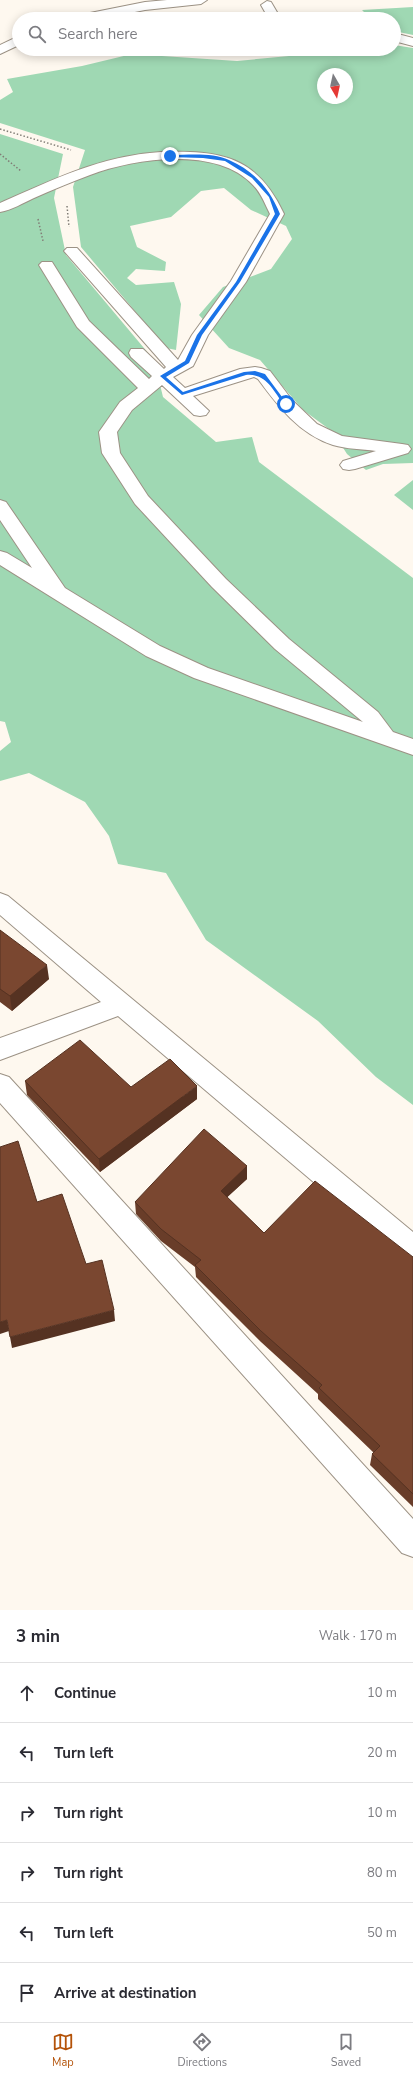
<!DOCTYPE html>
<meta charset="utf-8">
<style>
body{margin:0;font-family:"Nunito Sans",sans-serif;background:#f7f7f7;color:#2b2b33}
.compass{position:absolute;left:317px;top:68px;width:36px;height:36px;border-radius:50%;background:#fff;box-shadow:0 2px 10px #0003;rotate:171deg}
.stop{position:absolute;width:12px;height:12px;margin:-9px;border:3px solid #1a73e8;border-radius:50%;background:#fff}
.stop.end{background:#1a73e8;border-color:#fff;box-shadow:0 1px 4px #0008}
.list{margin:0;padding:0;list-style:none}
h2{display:flex;justify-content:space-between;align-items:center;height:52px;margin:0;padding:0 16px;font-size:17px}
h2 small{font-size:13px;font-weight:400;color:#7c7c81}
.list li{display:grid;grid-template-columns:26px 1fr auto;gap:12px;align-items:center;box-sizing:border-box;height:60px;padding:0 16px;border-top:1px solid #e1e1e2}
.list b{display:block;font-size:15px;white-space:nowrap}
.list em{font-size:13px;font-style:normal;color:#7c7c81}
.icon{flex:none;width:22px;height:22px;fill:none;stroke:currentColor;stroke-width:2;stroke-linecap:round;stroke-linejoin:round}
.map{position:relative;flex:none;width:413px;height:1610px;overflow:hidden}
.search{position:absolute;background:#fff;box-shadow:0 2px 10px #0003;left:12px;right:12px;top:12px;height:44px;display:flex;align-items:center;gap:10px;box-sizing:border-box;padding:0 14px;border-radius:22px;color:#7c7c81;font-size:15px}
.sheet{height:412px;background:#fff}
nav{display:flex;justify-content:space-around;align-items:center;box-sizing:border-box;height:56px;border-top:1px solid #e1e1e2;background:#fff;font-size:11px;color:#7c7c81}
nav a{display:grid;justify-items:center;gap:2px}
nav .on{color:#b45309}
.map>svg:first-child{display:block}
</style>
<div class="map">
<svg width="413" height="1610" viewBox="0 0 413 1610">
<rect width="100%" height="100%" fill="#fef8ef"/>
<path fill="#9fd8b3" fill-rule="evenodd" d="M413,7V35L394,31V19H371L362,10Z
M394,45L413,48V463L383,464L366,470L347,454L333,432L303,410L260,360L229,348L199,315L223,287L271,269L292,239L286,226L251,210L224,188L201,191L171,217L130,226L137,247L166,262L165,271L136,269L127,278L136,285L174,282L181,304L176,350L166,348L81,247L73,187L85,150L0,123V100L13,92L7,79L82,66L132,54L237,61L289,56L319,49H394ZM323,74H347V98H323Z
M0,134L63,154L54,198L66,255L154,360L163,397L216,442L252,437L259,462L413,578V1105L376,1077L318,1021L206,940L166,873L118,864L109,836L85,802L29,773L0,781V751L11,742L5,722L0,721Z
M413,480V510L394,495Z"/>
<g fill="none" stroke-linecap="round" stroke-linejoin="round">
<defs>
<path id="minor" d="M167,0H207L201,4L145,10L99,19H74L80,15L145,2Z
M267,1L271,2L281,19H269L261,5Z
M394,33L413,38V46L394,41Z
M19,36V45L0,54V45Z
M161,152C221,150 257,156 284,214L246,282L208,335L195,362L193,366L173,377L185,388L240,369L255,367L261,368L270,371L292,400L317,424L342,436L402,444L408,445L411,449L408,453L355,469L349,470L343,469L340,465L343,461L376,451C362,449 346,449 333,445C299,434 278,406 258,379L254,377L193,396L209,411L206,415L200,416L194,415L162,385L132,410L117,432L120,453L148,496L226,579L289,639L378,712L393,732L413,739V755L194,678L146,656L0,565V551L7,553L32,568L0,520V500L6,502L65,588L160,646L208,668L363,722L275,649L212,587L135,504L102,453L99,432L120,402L138,388L77,327L39,265L42,262H52L89,321L149,379L152,376L131,357L129,353L131,349H143L164,369L166,367L64,251L67,248H77L178,360L192,335L231,281L270,214C265,204 261,193 253,185C217,146 135,158 90,175C71,182 52,190 34,198C23,203 12,210 0,212V203C55,179 100,156 161,152Z
M0,893L8,896L413,1232V1262L403,1258L118,1016L0,1060V1038L101,1002L0,915Z
M0,1074L9,1077L413,1519V1557L402,1553L0,1103Z"/>
</defs>
<use href="#minor" stroke="#9c9285" stroke-width="2"/>
<path stroke="#817d76" stroke-width="1.5" stroke-dasharray="1.5 2" stroke-linecap="butt" d="M0,129L71,150
M0,154L21,171
M67,206L69,227
M38,219L43,241"/>
<use href="#minor" fill="#fff" fill-rule="evenodd"/>
</g>
<path fill="#693d29" d="M0,930L49,979L12,1011L0,1002Z
M25,1081L131,1087L197,1099L100,1172L27,1095Z
M247,1166V1179L227,1197L264,1233L413,1257V1507L370,1465L372,1454L374,1453L318,1399V1394L261,1342L196,1277L195,1267L161,1241L136,1214L135,1202Z"/>
<path fill="#553222" d="M47,965L49,979L12,1011L10,996Z
M197,1086V1099L100,1172L99,1159Z
M247,1166V1179L221,1203V1191Z
M114,1310L115,1321L12,1348L10,1337Z
M7,1320L9,1331L0,1334V1322Z"/>
<path fill="#7a4730" stroke="#553222" d="M0,930L47,965L10,996L0,989Z
M80,1040L131,1087L170,1059L197,1086L99,1159L25,1081Z
M204,1129L247,1166L221,1191L264,1233L315,1181L413,1257V1494L372,1454L380,1446L319,1388L322,1385L261,1331L195,1265L201,1260L161,1229L135,1202Z
M18,1141L37,1202L62,1194L86,1264L102,1260L114,1310L10,1337L7,1320L0,1322V1147Z"/>
<path fill="#1a73e8" d="M170,155C188,155 212,152 229,160C254,171 270,189 280,214L240,282L202,335L189,363L166,377L183,392L244,372L255,371L265,374L288,405H284C273,390 266,373 246,375L182,395L160,376L185,361L197,335L236,282L275,214L269,197L252,178L225,161L203,158L169,157Z"/>
</svg>
<svg class="compass" viewBox="-18 -18 36 36"><path d="M0-13l5 13h-10z" fill="#e53935"/><path d="M0 13l5-13h-10z" fill="#7c7c81"/></svg>
<div class="stop" style="left:286px;top:404px"></div>
<div class="stop end" style="left:170px;top:156px"></div>
<div class="search"><svg class="icon" aria-label="search" viewBox="0 0 24 24"><circle cx="10" cy="10" r="6"/><path d="M15 15l6 6"/></svg>Search here</div>
</div>
<section class="sheet">
<h2>3 min<small>Walk · 170 m</small></h2>
<ul class="list">
<li><svg class="icon" aria-label="ahead" viewBox="0 0 24 24"><path d="M12 20V5M6 11l6-6 6 6"/></svg><div><b>Continue</b></div><em>10 m</em></li>
<li><svg class="icon" aria-label="left" viewBox="0 0 24 24"><path d="M17 20v-9H6M10 6l-5 5 5 5"/></svg><div><b>Turn left</b></div><em>20 m</em></li>
<li><svg class="icon" aria-label="right" viewBox="0 0 24 24"><path d="M7 20v-9h11M14 6l5 5-5 5"/></svg><div><b>Turn right</b></div><em>10 m</em></li>
<li><svg class="icon" aria-label="right" viewBox="0 0 24 24"><path d="M7 20v-9h11M14 6l5 5-5 5"/></svg><div><b>Turn right</b></div><em>80 m</em></li>
<li><svg class="icon" aria-label="left" viewBox="0 0 24 24"><path d="M17 20v-9H6M10 6l-5 5 5 5"/></svg><div><b>Turn left</b></div><em>50 m</em></li>
<li><svg class="icon" aria-label="arrive" viewBox="0 0 24 24"><path d="M6 21V4h12l-3 4 3 4H6"/></svg><div><b>Arrive at destination</b></div></li>
</ul>
</section>
<nav>
<a class="on"><svg class="icon" aria-label="map" viewBox="0 0 24 24"><path d="M3 6l6-2 6 2 6-2v14l-6 2-6-2-6 2zM9 4v14M15 6v14"/></svg>Map</a>
<a><svg class="icon" aria-label="directions" viewBox="0 0 24 24"><path d="M12 3l9 9-9 9-9-9zM9 14v-3h6M13 9l2 2-2 2"/></svg>Directions</a>
<a><svg class="icon" aria-label="saved" viewBox="0 0 24 24"><path d="M7 4h10v16l-5-4-5 4z"/></svg>Saved</a>
</nav>
